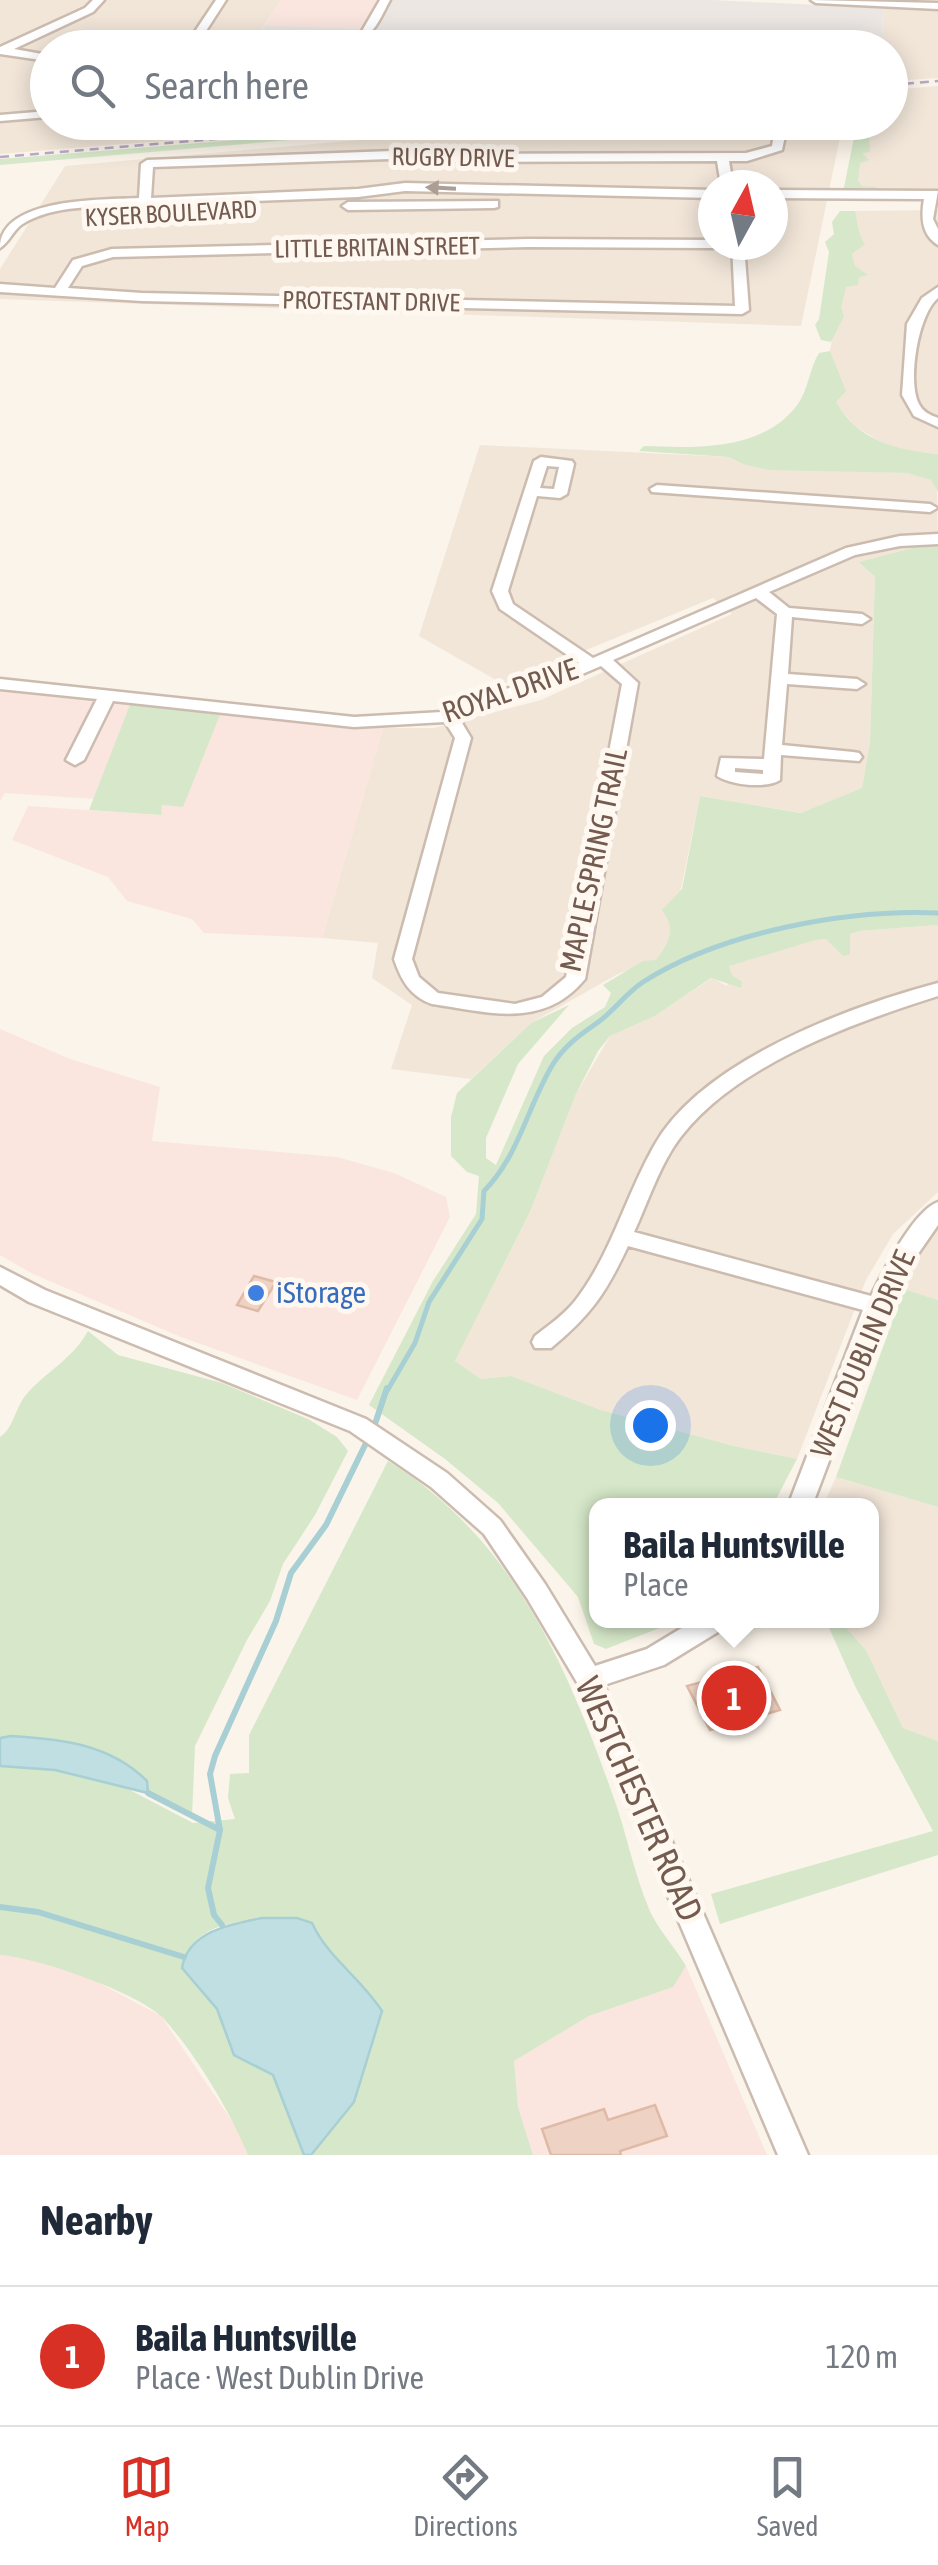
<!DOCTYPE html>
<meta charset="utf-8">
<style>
body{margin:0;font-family:"Asap Condensed",sans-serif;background:#f6f6f7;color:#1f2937}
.compass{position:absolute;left:698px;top:170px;width:90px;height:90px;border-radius:50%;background:#fff;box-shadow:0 5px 25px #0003;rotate:8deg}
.you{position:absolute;left:650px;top:1425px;width:35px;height:35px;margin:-25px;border:8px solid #fff;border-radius:50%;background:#1a73e8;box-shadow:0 0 0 15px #1a73e833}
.badge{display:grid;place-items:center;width:65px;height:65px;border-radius:50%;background:#d93025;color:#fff;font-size:32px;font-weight:700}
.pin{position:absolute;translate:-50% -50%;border:5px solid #fff;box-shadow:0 2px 10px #0006}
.popup{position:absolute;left:589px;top:1498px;width:290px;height:130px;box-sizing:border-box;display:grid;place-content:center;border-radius:20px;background:#fff;filter:drop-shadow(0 2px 8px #0005);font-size:32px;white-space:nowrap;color:#747a83}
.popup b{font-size:38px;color:#1f2937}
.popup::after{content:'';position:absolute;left:50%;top:100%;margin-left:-20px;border:20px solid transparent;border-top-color:#fff}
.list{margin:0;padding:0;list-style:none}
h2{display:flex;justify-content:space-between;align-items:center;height:130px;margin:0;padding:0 40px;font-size:42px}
h2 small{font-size:32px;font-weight:400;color:#747a83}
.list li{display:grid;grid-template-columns:65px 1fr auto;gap:30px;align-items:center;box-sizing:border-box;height:140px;padding:0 40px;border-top:2px solid #e0e1e3}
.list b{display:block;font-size:38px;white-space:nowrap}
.list p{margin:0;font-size:32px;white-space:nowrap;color:#747a83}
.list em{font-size:32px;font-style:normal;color:#747a83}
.icon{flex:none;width:55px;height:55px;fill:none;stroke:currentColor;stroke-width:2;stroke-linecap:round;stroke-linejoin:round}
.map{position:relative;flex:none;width:938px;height:2155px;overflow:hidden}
.search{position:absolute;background:#fff;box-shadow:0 5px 25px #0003;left:30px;right:30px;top:30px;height:110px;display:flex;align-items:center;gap:25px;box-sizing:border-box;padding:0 35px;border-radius:55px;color:#747a83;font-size:38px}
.sheet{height:270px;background:#fff}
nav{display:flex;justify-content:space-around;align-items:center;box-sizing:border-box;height:140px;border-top:2px solid #e0e1e3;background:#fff;font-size:28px;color:#747a83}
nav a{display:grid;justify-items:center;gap:5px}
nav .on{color:#d93025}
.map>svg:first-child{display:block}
</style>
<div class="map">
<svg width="938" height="2155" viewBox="0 0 938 2155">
<rect width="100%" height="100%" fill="#fbf4ea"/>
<path fill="#f2e6d9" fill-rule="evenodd" d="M0,0H281L250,47L48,48V122L202,123L199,138L0,154Z
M883,5L938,8V78L891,81L890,48L884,47Z
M938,86V193H843L857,123L890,122L891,90Z
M551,123H843L801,326L0,299V269L65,166ZM713,185H773V245H713Z
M938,210V454L891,449L855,426L831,399L830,351L855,211Z
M480,445L730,457L745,465L770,469L907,473L932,480L937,491L938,546L912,548L860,562L875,577L870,742L862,788L802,813L700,796L671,937L656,960L618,974L531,1023L471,1079L391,1069L412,1005L372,978L378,943L322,938L383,728H434L541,700L732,614L713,598L503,684L419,636Z
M938,925V1192L893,1234L866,1280L797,1459L734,1446L601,1410L511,1376L481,1379L455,1361L530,1212L576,1094L610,1036L655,1016L712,978L727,986L732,975L728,966L816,940L826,939L850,954V934L859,931Z
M938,1229V1300L904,1289L915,1257Z
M836,1477L938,1507V1741L903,1728L866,1650L840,1621L872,1620V1506H823Z"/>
<path fill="#fae6df" d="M281,0H379L365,29L265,25Z
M0,690L131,702L95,799L5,793L0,801Z
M220,715L383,728L322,938L204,933L192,919L127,901L108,877L12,840L28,806L160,815L162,805L183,806Z
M0,1029L70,1059L160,1087L152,1141L337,1157L394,1173L446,1197L450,1217L357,1400L181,1337L33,1274L0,1255Z
M0,1955L18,1956L90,1978L161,2016L238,2130L248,2155H0Z
M686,1966L767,2155H533L518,2107L514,2061L589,2016L672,1987Z"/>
<path fill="#ece7e2" d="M379,0H711L883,8L884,47L250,48L265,25L364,29Z
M202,122H397V123L199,138Z"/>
<path fill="#d6e8c9" d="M449,123H486L0,165V159Z
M857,123H868L870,152L862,153L869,160L860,163L858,181L862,186L877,187L881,192L843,193Z
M840,211H855C857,220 859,238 865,244L852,254L855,266L868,275L859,277L858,285L846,287L841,307L844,316L831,342L821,340L815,325L819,319L829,252L825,242L834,234L832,222Z
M830,351L846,391L836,402C858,441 896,450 938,454V492L931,480L907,473L770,470L745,465L729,457L639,451L644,446C696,448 764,451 798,404C809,388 809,369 819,353Z
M938,546V925L859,931L850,934V954L843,956L826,939L816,940L729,966L732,975L742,982L741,988L711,978L655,1016L610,1036L598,1051L576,1094L530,1212L455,1361L481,1379L511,1376L601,1410L734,1446L797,1459L773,1505L596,1506V1620L677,1621L606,1649L594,1644L578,1597L498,1503L445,1459L369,1405L433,1281L476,1214L479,1176L467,1172L451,1156V1117L457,1093L531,1023L569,1005L518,1064L486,1138V1158L496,1165L544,1056L572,1028L605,1007L611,993L603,985L643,961L656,960C669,941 677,931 662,910L682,889L700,796L801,813L862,788L870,742L875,577L859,562L912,548Z
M131,702L220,715L183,807L162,805L161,815L89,810Z
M904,1289L938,1300V1507L836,1477Z
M88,1331L118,1355L222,1383L308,1419L337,1437L348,1451L315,1515L283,1564L270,1601L247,1640L195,1746L192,1816L148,1793L147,1781C109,1742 51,1745 0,1738V1437C13,1429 15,1409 25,1396C44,1373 73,1359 88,1331Z
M388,1461C510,1536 566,1662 612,1793C626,1830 633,1871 649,1909C657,1928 675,1947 686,1966L673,1987L589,2016L514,2061L518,2107L533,2155H311L354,2102L382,2011C361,1978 328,1958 312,1923C270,1918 191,1912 182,1968L217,2009L234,2055L273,2075L304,2155H248C230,2111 195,2053 163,2018C139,1993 36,1957 0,1955V1766L55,1770L128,1789L193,1823L235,1819L228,1798L230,1774L249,1773V1735Z
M826,1621H840L866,1650L903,1728L938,1741V1855L720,1924L711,1894L933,1831L855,1686Z"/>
<path fill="#c0dfe3" stroke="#a7cfd4" stroke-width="2.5" d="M11,1736C61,1739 110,1744 147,1781L148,1793L55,1770L0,1766V1738Z
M262,1918H297L312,1923C328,1958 361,1978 382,2011L354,2102L311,2155H304L273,2075L234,2055L217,2009L182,1968C188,1931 231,1924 262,1918Z"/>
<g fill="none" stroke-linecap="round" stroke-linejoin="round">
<path stroke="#a7cfd4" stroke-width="5" d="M387,1391L415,1343L429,1302L482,1219L484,1191C519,1156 528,1105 553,1064C565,1045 580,1035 597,1023C614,1011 625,994 643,982C721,932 847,909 938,913"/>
<path stroke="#a7cfd4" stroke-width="6" d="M374,1427L387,1388
M148,1793L220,1830
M0,1907L38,1912L184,1957
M222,1925L214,1915L208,1888L220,1830L210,1774L215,1756L276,1621L291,1573L326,1525L369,1437"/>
</g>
<path fill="#eed3c4" stroke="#dfbaa6" stroke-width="2.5" d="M254,1276L276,1282L258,1311L237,1305Z
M758,1667L780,1710L710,1730L687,1686Z
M655,2105L667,2136L620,2151L621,2155H551L542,2129L604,2109L608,2120Z"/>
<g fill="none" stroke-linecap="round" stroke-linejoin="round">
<defs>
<path id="minor" d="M93,0H104L93,12L14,49L48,55V61L0,54V47L85,8Z
M216,0H226L195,48H184Z
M380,0H390C381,16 373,40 353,41L352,39L362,31Z
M811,0L938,3V9L816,3Z
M48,111V117L0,121V115Z
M776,122H788L782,150L747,161H729L733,185H721L717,161L451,162L420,158L153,167L151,198L358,189L405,183L713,190V198L405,191L358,197L150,205L148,212H140L138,206C102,207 52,204 21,225C13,231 9,242 0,248C0,197 103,200 139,198L141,164L147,160L420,150L451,154L746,153L772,146Z
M773,190L938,191L933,219L938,229V245C921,235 921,216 924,199L773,198Z
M498,201V207L494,208L348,210L342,206L348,202Z
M528,239L713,240V245H719L713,248L528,247L113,257L82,266L68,288L142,293L735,306L732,245H744L749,310L742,314L142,301L0,292V284L55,288L73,260L112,249Z
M938,287V298C918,314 907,382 919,404C923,412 930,415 938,418V427L914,416L902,395L907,324L922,298Z
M541,457L572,461L574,464L567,494L560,498L537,496L508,591L513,604L593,658L846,548L900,536L938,534V544L900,546L855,555L769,592L789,608L862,614L870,619L862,624L792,617L788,674L857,679L865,684L857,689L787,684L782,745L853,752L859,753L862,757L859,761L781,755L780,780C766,789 731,785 717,776L721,758L764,759L777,614L756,598L613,660L638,683L585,979C543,1030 488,1012 432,1004C410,996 401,980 394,959L455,738L445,722L354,727L113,701L84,760L75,765L66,760L97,699L0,689V679L354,717L442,712L579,663L500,609L492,591L534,461ZM547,466L559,467L554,489L540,488ZM601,666L622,684L566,977L542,997L515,1004L438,993L419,977L412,959L471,738L459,718L561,683ZM735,768L763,770V774L735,772Z
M657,485L930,504L937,508L930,512L652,492L650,489Z
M938,983V996C852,1023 725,1068 673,1148C657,1173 647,1204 634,1232L871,1296C883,1272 913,1211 938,1202V1225L902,1277L885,1312L812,1506H788L863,1310L628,1246C606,1293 591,1315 551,1348H535L532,1342L535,1336C549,1325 564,1315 575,1301C611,1255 625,1197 654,1146C701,1061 848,1007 938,983Z
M0,1267L45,1290L366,1419L447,1473L500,1520L545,1584L595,1666L647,1649L695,1620H729L726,1627L664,1665L604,1685L808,2155H778L578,1684L527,1598L484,1534L431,1487L350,1431L29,1302L0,1285Z"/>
</defs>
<use href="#minor" stroke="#ccbcb0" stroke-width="5"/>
<use href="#minor" fill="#fff" fill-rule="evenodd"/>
<path stroke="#b7a8c4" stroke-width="2.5" stroke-dasharray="9 6" stroke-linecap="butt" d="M890,85L938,81
M0,157L421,122"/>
</g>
<defs><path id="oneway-solid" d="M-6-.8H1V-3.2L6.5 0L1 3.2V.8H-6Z" transform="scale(2.5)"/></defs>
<use fill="#ac9d95" href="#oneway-solid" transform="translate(441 188) rotate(-177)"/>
<circle fill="#3f7fe0" stroke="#fef8f0" stroke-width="4" cx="256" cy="1293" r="10"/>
<g text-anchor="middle" stroke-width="10" stroke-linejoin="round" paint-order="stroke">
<g font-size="25" fill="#745b4f" stroke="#fef8f0">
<text transform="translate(453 157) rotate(1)" y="9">RUGBY DRIVE</text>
<text transform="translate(171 213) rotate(-3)" y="9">KYSER BOULEVARD</text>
<text transform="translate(377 247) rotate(-1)" y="9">LITTLE BRITAIN STREET</text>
<text transform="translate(371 301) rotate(1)" y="9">PROTESTANT DRIVE</text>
</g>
<g font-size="30" fill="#745b4f" stroke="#fef8f0">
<text transform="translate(510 691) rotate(-19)" y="10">ROYAL DRIVE</text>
<text transform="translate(594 860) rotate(-78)" y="10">MAPLE SPRING TRAIL</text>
<text transform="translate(863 1354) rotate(-67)" y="10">WEST DUBLIN DRIVE</text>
</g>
<g font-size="30" fill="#366cbe" stroke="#fef8f0" text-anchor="start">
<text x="276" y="1303">iStorage</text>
</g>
<g font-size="35" fill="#745b4f" stroke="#fef8f0">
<text transform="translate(639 1799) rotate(66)" y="12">WESTCHESTER ROAD</text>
</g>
</g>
</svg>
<svg class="compass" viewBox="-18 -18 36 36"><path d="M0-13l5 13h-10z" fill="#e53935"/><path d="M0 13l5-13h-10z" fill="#747a83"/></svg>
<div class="you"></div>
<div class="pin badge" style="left:734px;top:1698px">1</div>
<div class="popup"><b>Baila Huntsville</b>Place</div>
<div class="search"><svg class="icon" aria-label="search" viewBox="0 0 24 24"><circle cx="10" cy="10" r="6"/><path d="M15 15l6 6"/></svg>Search here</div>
</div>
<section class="sheet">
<h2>Nearby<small></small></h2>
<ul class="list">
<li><span class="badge">1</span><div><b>Baila Huntsville</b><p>Place · West Dublin Drive</p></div><em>120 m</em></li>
</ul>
</section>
<nav>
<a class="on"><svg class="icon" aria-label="map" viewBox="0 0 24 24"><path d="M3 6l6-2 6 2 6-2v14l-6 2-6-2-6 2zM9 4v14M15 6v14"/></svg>Map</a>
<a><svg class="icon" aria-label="directions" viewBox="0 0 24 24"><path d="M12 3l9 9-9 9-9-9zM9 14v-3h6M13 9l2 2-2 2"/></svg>Directions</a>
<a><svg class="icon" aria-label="saved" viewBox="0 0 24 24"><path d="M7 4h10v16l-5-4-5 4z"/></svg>Saved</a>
</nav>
